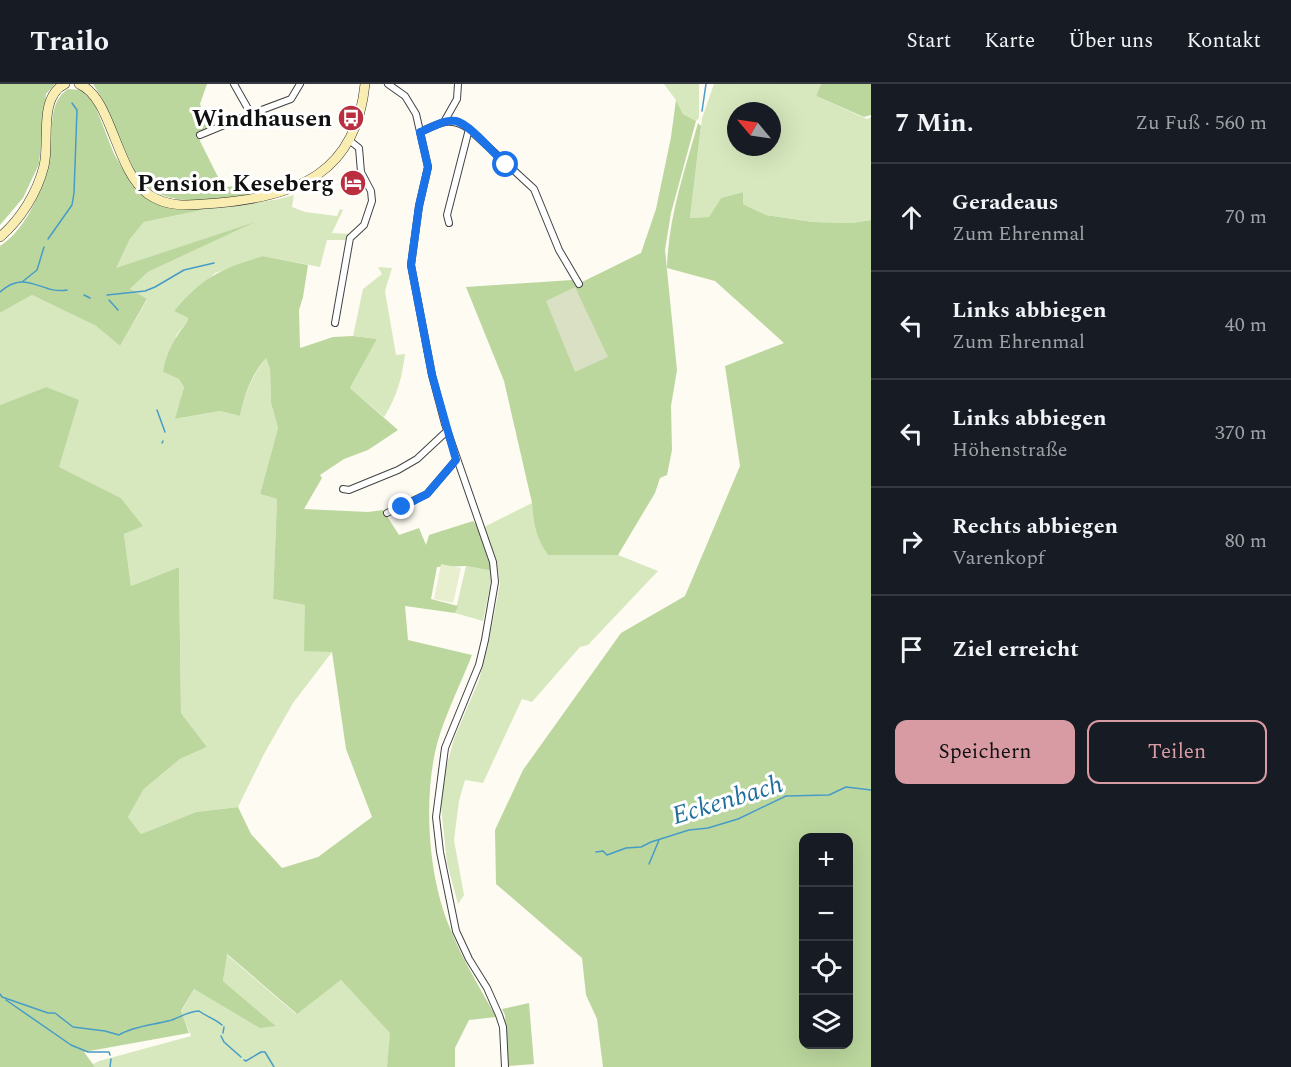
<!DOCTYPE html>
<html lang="de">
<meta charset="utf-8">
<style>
body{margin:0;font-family:Spectral,serif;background:#242831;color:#f1f3f6}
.controls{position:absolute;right:18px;bottom:18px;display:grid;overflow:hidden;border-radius:12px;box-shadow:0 6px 24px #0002}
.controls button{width:54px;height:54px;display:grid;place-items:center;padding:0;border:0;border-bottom:2px solid #363941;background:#171b24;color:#f1f3f6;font:30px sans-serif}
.compass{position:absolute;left:727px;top:18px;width:54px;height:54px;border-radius:50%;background:#171b24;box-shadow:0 6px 24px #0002;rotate:299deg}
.stop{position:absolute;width:18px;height:18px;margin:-14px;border:4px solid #1a73e8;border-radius:50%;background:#fff}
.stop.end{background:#1a73e8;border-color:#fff;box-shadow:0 2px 6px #0008}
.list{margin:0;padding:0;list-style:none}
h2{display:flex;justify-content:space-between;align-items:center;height:78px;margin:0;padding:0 24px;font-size:26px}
h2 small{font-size:20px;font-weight:400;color:#9ea1a6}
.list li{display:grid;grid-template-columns:39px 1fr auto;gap:18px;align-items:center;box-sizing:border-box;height:108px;padding:0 24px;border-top:2px solid #363941}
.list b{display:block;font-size:22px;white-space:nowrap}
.list p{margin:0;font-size:20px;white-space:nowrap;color:#9ea1a6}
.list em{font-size:20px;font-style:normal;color:#9ea1a6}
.actions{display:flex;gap:12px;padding:18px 24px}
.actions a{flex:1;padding:14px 0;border:2px solid #d89ba4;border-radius:12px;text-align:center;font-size:21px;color:#d89ba4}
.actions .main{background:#d89ba4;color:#111}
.icon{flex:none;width:33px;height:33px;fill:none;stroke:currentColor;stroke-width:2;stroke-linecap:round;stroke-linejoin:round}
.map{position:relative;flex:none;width:871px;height:983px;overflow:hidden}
header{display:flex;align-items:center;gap:36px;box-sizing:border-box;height:84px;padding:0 30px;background:#171b24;border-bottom:2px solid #363941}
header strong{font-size:28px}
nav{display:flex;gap:33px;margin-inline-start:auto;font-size:21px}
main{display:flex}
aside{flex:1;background:#171b24}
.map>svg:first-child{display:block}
</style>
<header>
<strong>Trailo</strong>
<nav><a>Start</a><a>Karte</a><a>Über uns</a><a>Kontakt</a></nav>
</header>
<main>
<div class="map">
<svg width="871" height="983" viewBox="0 0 871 983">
<rect width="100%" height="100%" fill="#fefbf3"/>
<path fill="#d7e8be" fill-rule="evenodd" d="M664,0H699V34L696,37L683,30L676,16Z
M714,0H821L816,12L867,35L871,33V136L852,139L813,138L766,131L743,120V108L721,114L709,133L690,134L702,34ZM736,27H772V63H736Z
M294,111L292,123L305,128L337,132L340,125L343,126L332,149L350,150L347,156H327L320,183L263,172L215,189L174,227L188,234L187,238L177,250L163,288L180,295L184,303L176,335L220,327L240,332C244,309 253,292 266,273L270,285L271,319L278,344L260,410L277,415L273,515L305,521L332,568L293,619L264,670L238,723L196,728L141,750L128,733L144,705L180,675L207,663L181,629L179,483L131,502L124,450L142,441L121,414L58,383L46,303L0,321V229L32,211L96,242L120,262L147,216L130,205L148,188L248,141L115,185L130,155L144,138L217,123L274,116Z
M378,183L392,184L385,207L396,271L405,270C402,294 397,313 384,333L350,304L377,255L353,252L363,205L382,190Z
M532,419C533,439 536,455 548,471H618L658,487L588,561L580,563L532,618L522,615L483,699L465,696L459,717L454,756L464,811L458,820L447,779L441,722L446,684L454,655L479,596L489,557L500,500L497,478L484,443Z
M466,482L493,487L483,537L455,529Z
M226,870L296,930L341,896L391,949L387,983H95L93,980L99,977L191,952L181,928L194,905L260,943L276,942L223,897Z"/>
<path fill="#bcd79e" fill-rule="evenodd" d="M0,0H55L46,10L39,80L23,114L0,141Z
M93,0H207L200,20L209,45L197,51L223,103L274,100L276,107C236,112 159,134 135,87C120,59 111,27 93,0Z
M821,0H871V31L864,33L816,12Z
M68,5L81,6L94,19L114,70L132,101L150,117L179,126L217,123L144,138L130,155L116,184L255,138L148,188L130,205L147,215L120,262L96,242L32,211L0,229V162C29,143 44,102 50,69C54,46 47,19 68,5Z
M676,16L683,30L696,37L671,129L665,166L677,286L671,322L672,366L667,391L660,394L655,409L618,471H548C536,455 533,439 532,419L504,297L466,203L572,196L580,199L641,169L656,125L671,53Z
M698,39L701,42L690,134L709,133L721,114L743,108V120L766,131L813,138L852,139L871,136V983H603L597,935L586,911L582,874L496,800L495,746L523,686L621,549L685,512L740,382L725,282L784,259L715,197L667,184C668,134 685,86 698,39ZM804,754H848V960H804Z
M263,172L308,181L303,213L299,226L300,264L333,253L353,252L377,255L350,304L398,346L368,366L344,375L320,391L322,394L304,425L368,428L383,426L399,451L419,444L426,461L429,451L473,437L478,443L493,487L466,482L437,483L431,515L458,522L455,529L405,522L408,556L472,571C461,599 445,631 437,660C423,714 428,793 450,844C462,875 480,904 496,933L469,936L455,964V983H387L390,949L341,896L297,930L227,870L223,897L276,942L260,944L194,905L181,927L189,949L84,968L95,983H0V321L46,303L79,316L59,383L121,414L143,442L124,450L131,502L179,483L181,629L207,663L180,675L144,705L128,733L141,750L196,728L238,723L251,750L282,784L318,773L372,733L346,665L332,568L304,567L305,521L273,515L277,415L260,410L278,344L271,319L270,285L266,274C252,290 244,311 240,332L220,327L175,335L184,303L179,295L163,288C166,269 175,253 187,238L188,234L174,227C204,192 220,185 263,172Z
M529,919L534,980L507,982L505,931L502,925Z"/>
<path fill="#d9e0c4" d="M575,203L608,273L575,288L546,217Z"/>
<path fill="#e7efcf" d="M441,480L461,484L453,519L434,515Z"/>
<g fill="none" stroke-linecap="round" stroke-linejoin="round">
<path stroke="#469cc6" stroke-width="1.5" d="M702,27L706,0
M48,155L72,121L74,109L77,26L72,19
M22,198L37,186L44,163
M0,208C26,184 42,211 67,206
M84,211L90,214
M107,211L145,207L155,203L184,186L214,179
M109,216L118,226
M157,326L165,348
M162,359L163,357
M596,768L603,767L607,771L626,764L641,763L651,758L689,746L708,744L738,735L786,712L829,711L846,703L871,706
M649,780L659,756
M0,910L2,913L48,929H55L73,943L105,947L119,951C131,943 152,941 168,937C179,935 184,928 199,927C207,933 214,934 222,941
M6,916L71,961L88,968H109L110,971
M223,949L224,943
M221,952L224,958L241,973
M244,976L246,977L261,968H265L274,983
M110,983L111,975"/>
<defs>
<path id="street" d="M234,0L251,30
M388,0L405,12L416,30L428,83L419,122L411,181L432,291L445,340L493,478L495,498L485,556L479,581L445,664L436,733L440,768L456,847L469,875L487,904L499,931L503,943L505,983
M444,38L457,15L458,0
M420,48C439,40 450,31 469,45L534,105L559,166L579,200
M200,51L251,30L291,15L300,0
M449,139L447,131L469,45
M335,239L350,154L364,141L372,117L371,107L361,88L359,64L349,56
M343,405L349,406L398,386L417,375L447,347
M387,429L427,410L456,376"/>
<path id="secondary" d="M79,0C112,13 115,86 148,110C169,125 194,121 218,119C298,112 356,89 365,0
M0,153C21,135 37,109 44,82C50,57 38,13 65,0"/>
</defs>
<use href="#street" stroke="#434343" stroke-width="8"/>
<use href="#secondary" stroke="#323232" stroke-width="10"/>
<use href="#street" stroke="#fff" stroke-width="6"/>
<use href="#secondary" stroke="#faedb2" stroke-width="9"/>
</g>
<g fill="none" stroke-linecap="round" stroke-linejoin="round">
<path stroke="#1a73e8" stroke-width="8" d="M402,423L427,410L456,376L432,291L411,181L419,122L428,83L420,48C431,44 444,35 456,37C470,40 495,71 506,81"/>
</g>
<defs>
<symbol id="bus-disc" viewBox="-11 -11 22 22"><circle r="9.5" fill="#b92f40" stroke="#fff"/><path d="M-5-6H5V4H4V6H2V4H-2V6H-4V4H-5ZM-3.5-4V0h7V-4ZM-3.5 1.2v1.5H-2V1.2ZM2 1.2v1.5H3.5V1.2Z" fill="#fff"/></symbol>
<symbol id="hotel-disc" viewBox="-11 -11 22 22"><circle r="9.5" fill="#b92f40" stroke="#fff"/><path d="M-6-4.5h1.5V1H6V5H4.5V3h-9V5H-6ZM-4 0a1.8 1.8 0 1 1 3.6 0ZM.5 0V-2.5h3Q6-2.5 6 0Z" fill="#fff"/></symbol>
</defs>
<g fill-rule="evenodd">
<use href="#bus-disc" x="336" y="19" width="30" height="30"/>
<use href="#hotel-disc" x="338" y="84" width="30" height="30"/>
</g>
<g text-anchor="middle" stroke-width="6" stroke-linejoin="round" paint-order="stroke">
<g font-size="24" font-weight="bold" fill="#101010" stroke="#fff" text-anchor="end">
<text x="332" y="42">Windhausen</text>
<text x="334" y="107">Pension Keseberg</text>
</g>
<g font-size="26" font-style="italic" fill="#1f6e9b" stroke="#fff">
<text transform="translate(727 715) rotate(-17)" y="9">Eckenbach</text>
</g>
</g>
</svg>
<div class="controls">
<button>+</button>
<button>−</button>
<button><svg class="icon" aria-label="locate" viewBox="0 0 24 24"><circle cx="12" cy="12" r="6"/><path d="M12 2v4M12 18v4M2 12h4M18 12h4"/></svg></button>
<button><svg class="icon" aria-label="layers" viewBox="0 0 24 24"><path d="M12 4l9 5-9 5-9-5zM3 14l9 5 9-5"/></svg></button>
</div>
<svg class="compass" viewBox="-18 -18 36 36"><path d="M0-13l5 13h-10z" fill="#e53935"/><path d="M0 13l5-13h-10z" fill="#9ea1a6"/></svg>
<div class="stop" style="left:506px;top:81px"></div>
<div class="stop end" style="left:402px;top:423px"></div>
</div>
<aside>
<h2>7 Min.<small>Zu Fuß · 560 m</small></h2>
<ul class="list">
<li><svg class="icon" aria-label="ahead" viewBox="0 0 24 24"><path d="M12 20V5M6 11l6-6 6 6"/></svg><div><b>Geradeaus</b><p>Zum Ehrenmal</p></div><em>70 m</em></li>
<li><svg class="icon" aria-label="left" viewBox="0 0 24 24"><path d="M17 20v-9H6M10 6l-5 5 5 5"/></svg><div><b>Links abbiegen</b><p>Zum Ehrenmal</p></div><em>40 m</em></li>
<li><svg class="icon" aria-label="left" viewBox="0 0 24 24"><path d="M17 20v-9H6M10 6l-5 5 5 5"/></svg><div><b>Links abbiegen</b><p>Höhenstraße</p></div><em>370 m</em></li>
<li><svg class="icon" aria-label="right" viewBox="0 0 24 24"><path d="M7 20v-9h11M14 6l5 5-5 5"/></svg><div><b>Rechts abbiegen</b><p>Varenkopf</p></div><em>80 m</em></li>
<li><svg class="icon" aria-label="arrive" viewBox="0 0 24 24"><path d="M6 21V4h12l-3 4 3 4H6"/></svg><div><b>Ziel erreicht</b></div></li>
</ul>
<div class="actions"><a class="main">Speichern</a><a>Teilen</a></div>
</aside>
</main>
